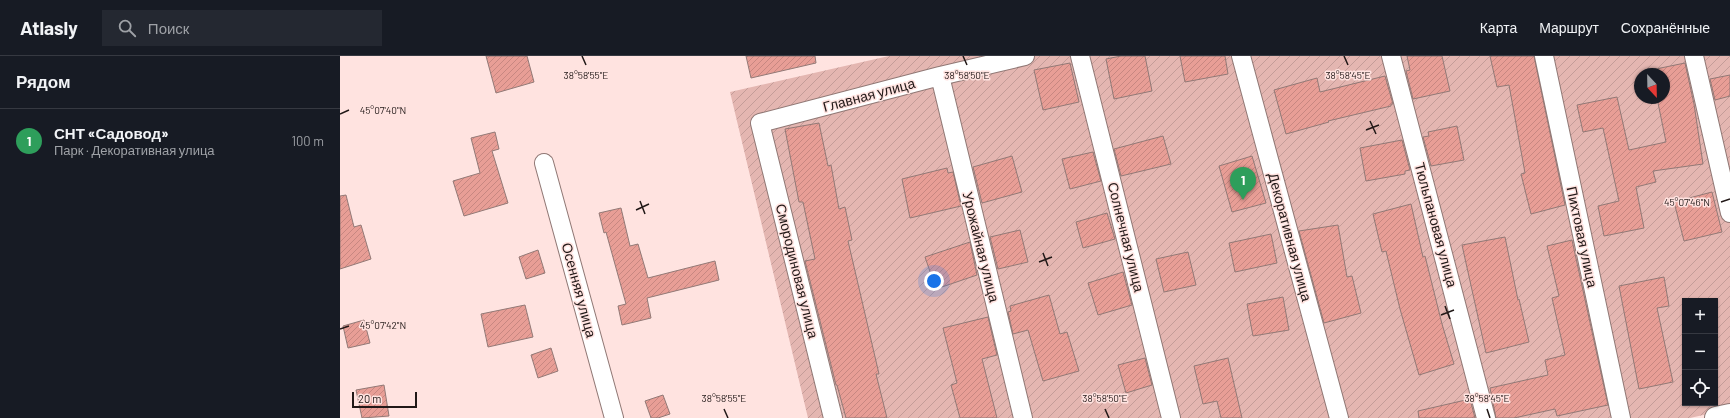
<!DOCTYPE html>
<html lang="ru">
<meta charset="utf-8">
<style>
body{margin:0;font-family:Barlow,sans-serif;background:#242831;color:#f1f3f6}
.controls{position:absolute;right:12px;bottom:12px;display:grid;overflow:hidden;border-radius:0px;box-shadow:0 1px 3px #0004}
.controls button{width:36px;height:36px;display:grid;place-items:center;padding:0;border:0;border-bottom:1px solid #363941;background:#171b24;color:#f1f3f6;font:20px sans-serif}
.compass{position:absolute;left:1294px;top:12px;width:36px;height:36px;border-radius:50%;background:#171b24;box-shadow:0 1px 3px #0004;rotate:158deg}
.scale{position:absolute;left:12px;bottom:10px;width:65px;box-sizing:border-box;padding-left:4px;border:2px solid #211817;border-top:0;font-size:11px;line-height:14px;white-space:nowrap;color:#211817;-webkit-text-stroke:3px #ffe3e0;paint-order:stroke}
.you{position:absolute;left:594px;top:225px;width:14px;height:14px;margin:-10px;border:3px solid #fff;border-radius:50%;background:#1a73e8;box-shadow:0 0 0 6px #1a73e833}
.badge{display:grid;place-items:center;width:26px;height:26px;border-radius:50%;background:#b45309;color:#fff;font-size:13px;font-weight:700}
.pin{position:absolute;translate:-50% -33px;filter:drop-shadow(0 1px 2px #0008)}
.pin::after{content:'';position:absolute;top:21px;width:14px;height:12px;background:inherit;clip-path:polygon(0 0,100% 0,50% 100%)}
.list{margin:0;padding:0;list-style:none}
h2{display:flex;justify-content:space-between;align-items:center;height:52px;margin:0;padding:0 16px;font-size:17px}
h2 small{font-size:13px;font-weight:400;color:#9ea1a6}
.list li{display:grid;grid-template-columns:26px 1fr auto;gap:12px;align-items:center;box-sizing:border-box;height:64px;padding:0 16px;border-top:1px solid #363941}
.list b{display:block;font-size:15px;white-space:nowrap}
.list p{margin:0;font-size:13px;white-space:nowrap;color:#9ea1a6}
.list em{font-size:13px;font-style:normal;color:#9ea1a6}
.icon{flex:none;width:22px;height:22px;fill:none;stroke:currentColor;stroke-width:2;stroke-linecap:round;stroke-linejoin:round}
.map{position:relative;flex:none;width:1390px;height:362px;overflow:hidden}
header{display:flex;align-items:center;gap:24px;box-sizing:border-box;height:56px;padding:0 20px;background:#171b24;border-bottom:1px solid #363941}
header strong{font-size:19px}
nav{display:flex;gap:22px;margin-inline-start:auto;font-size:14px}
.search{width:280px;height:36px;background:#242831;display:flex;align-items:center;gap:10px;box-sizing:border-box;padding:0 14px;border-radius:0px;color:#9ea1a6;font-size:15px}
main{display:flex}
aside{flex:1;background:#171b24}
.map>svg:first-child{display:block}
</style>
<header>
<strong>Atlasly</strong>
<div class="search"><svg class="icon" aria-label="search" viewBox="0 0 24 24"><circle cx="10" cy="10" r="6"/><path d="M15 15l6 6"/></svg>Поиск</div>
<nav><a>Карта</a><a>Маршрут</a><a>Сохранённые</a></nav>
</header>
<main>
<aside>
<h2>Рядом<small></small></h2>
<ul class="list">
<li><span class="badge" style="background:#2e9e5b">1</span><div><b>СНТ «Садовод»</b><p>Парк · Декоративная улица</p></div><em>100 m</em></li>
</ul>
</aside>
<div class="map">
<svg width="1390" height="362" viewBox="0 0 1390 362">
<defs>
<pattern id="garden-furrows" width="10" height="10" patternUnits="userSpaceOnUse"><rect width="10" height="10" fill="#e4b6b1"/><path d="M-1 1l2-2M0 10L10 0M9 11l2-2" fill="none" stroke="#c39c98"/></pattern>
<pattern id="building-hatch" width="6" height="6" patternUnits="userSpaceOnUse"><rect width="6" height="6" fill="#e89e96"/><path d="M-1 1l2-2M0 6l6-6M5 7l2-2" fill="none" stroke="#c78781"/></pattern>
</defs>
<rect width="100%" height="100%" fill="#ffe3e0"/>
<path fill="url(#garden-furrows)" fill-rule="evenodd" d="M549,0H1390V353L1350,362H468L390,36ZM1300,18H1324V42H1300ZM1345,245H1375V347H1345Z"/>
<path fill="url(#building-hatch)" stroke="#927976" d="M146,0H187L194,26L156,37Z
M406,0H475L476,7L411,22Z
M781,0H805L812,35L774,43L766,3Z
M840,0H885L888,18L845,26Z
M1067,0H1102L1110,35L1073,43L1066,15L1070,14Z
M1150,0H1194L1225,149L1191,158L1181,118L1185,117L1169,29L1157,31Z
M730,7L739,46L703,54L694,14Z
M1345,7L1354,48L1363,108L1313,115L1316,126L1296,131L1304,172L1264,180L1258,150L1279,145L1263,72L1243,76L1237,49L1277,41L1289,94L1326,86L1317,42H1324V18H1312L1311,14Z
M1390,19V40L1375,44L1370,23Z
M1045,20L1053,48H1051V50L988,65L989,66L946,78L934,34L977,22L980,36Z
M479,67L488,110L491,109L499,153L505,151L512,184L508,185L539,318H536L547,362H506L497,329H496L465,205L475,203L463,146H459L445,73Z
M1117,70L1124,104L1091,110L1083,81L1089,80L1088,76Z
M155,76L159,93L152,95L168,147L124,160L113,125L140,117L131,82Z
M823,80L831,108L781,120L774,93Z
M1062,84L1070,114L1065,115V118L1026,125L1020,92Z
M753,96L761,125L730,133L722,103Z
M672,100L682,136L642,147L633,111Z
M912,100L926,147L892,156L879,110Z
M607,112L608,117L613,116L621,150L570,162L562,123Z
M1372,136L1382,176L1344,185L1334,146Z
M6,139L14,171L21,169L31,203L0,213V140Z
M1071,148L1083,201L1085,200L1102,268L1114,308L1079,319L1060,253L1046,195L1042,196L1033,158Z
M281,152L290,190L298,188L308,222L375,205L379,224L307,242L311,262L282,269L278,250L286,248L266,176L264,177L259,157Z
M767,157L775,183L743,192L736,166Z
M998,169L1007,221L1012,220L1021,257L984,267L959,175Z
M680,174L688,206L658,213L650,181Z
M931,178L937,207L895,216L889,187Z
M1165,181L1178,244L1179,243L1189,286L1146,297L1122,189Z
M1232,184L1268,349L1217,360L1215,353L1174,362H1156L1150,332L1208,319L1205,304L1225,299L1212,242L1219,240L1207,190Z
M630,186L637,219L596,233L585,201Z
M198,194L205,217L186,223L179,201Z
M848,196L856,229L824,236L816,203Z
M783,216L792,249L758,259L748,227Z
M1324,221L1329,250L1317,252L1333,326L1299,333L1279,230Z
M709,239L720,278L727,276L739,315L703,325L688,274L673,278L668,256L671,255L670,250Z
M943,241L949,274L913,280L907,248Z
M185,249L193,281L148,291L141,258Z
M648,261L657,299L642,303L657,362H620L611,329L617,327L603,272Z
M24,264L30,287L8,292L3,270Z
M211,292L218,315L198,322L191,299Z
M805,302L812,329L786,337L778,309Z
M888,302L902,362H881L877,345L863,348L854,310Z
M44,329L49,360L22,362L16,334Z
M323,339L330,358L318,362H311L305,345Z
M1130,343L1135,362H1079L1078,355Z"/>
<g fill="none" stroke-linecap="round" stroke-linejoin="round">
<defs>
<path id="minor" d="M740,0L831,362
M901,0L999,362
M1051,0L1146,362
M1204,0L1281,362
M1354,0L1390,157
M600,20L683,362
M204,107L274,362
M493,362L420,67L600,20L685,0"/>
<path id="tertiary" d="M1376,362L1390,359"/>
</defs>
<use href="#minor" stroke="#907875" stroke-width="20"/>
<use href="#tertiary" stroke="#907875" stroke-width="24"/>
<use href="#minor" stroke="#fff" stroke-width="18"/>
<use href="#tertiary" stroke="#fff" stroke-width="22"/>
</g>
<path fill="none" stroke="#211817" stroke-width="1.5" d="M242,0L246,9M623,0L627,9M1004,0L1008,9M0,58L9,54M1030,65L1036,78M1026,74L1039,69M300,145L305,158M1381,146L1390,143M296,154L309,148M703,197L708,210M699,206L712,201M1105,250L1110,263M1101,259L1114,254M0,273L9,270M384,353L388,362M765,353L769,362M1147,353L1150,362"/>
<g text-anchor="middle" stroke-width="3" stroke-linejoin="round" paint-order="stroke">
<g font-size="14" fill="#211817" stroke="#ffe3e0">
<text transform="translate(529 39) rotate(-15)" y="5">Главная улица</text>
<text transform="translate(1096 169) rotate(75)" y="5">Тюльпановая улица</text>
<text transform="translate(786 181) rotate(76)" y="5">Солнечная улица</text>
<text transform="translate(950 181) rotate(75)" y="5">Декоративная улица</text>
<text transform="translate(1242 181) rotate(78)" y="5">Пихтовая улица</text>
<text transform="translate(641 191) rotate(76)" y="5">Урожайная улица</text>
<text transform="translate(457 215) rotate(76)" y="5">Смородиновая улица</text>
<text transform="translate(239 234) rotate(75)" y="5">Осенняя улица</text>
</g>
</g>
<g font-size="10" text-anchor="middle" fill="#211817" stroke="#ffe3e0" stroke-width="3" stroke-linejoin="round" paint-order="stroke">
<text x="246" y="23">38°58'55"E</text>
<text x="627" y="23">38°58'50"E</text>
<text x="1008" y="23">38°58'45"E</text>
<text x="43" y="58">45°07'40"N</text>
<text x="1347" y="150">45°07'46"N</text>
<text x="43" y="273">45°07'42"N</text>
<text x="384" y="346">38°58'55"E</text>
<text x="765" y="346">38°58'50"E</text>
<text x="1147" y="346">38°58'45"E</text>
</g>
</svg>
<div class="controls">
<button>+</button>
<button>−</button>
<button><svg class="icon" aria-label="locate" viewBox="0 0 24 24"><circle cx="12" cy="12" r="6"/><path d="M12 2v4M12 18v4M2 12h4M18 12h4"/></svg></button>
</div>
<svg class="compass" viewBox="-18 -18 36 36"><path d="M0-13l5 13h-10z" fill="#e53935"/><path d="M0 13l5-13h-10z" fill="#9ea1a6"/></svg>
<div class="scale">20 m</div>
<div class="you"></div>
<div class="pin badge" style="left:903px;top:144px;background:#2e9e5b">1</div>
</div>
</main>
